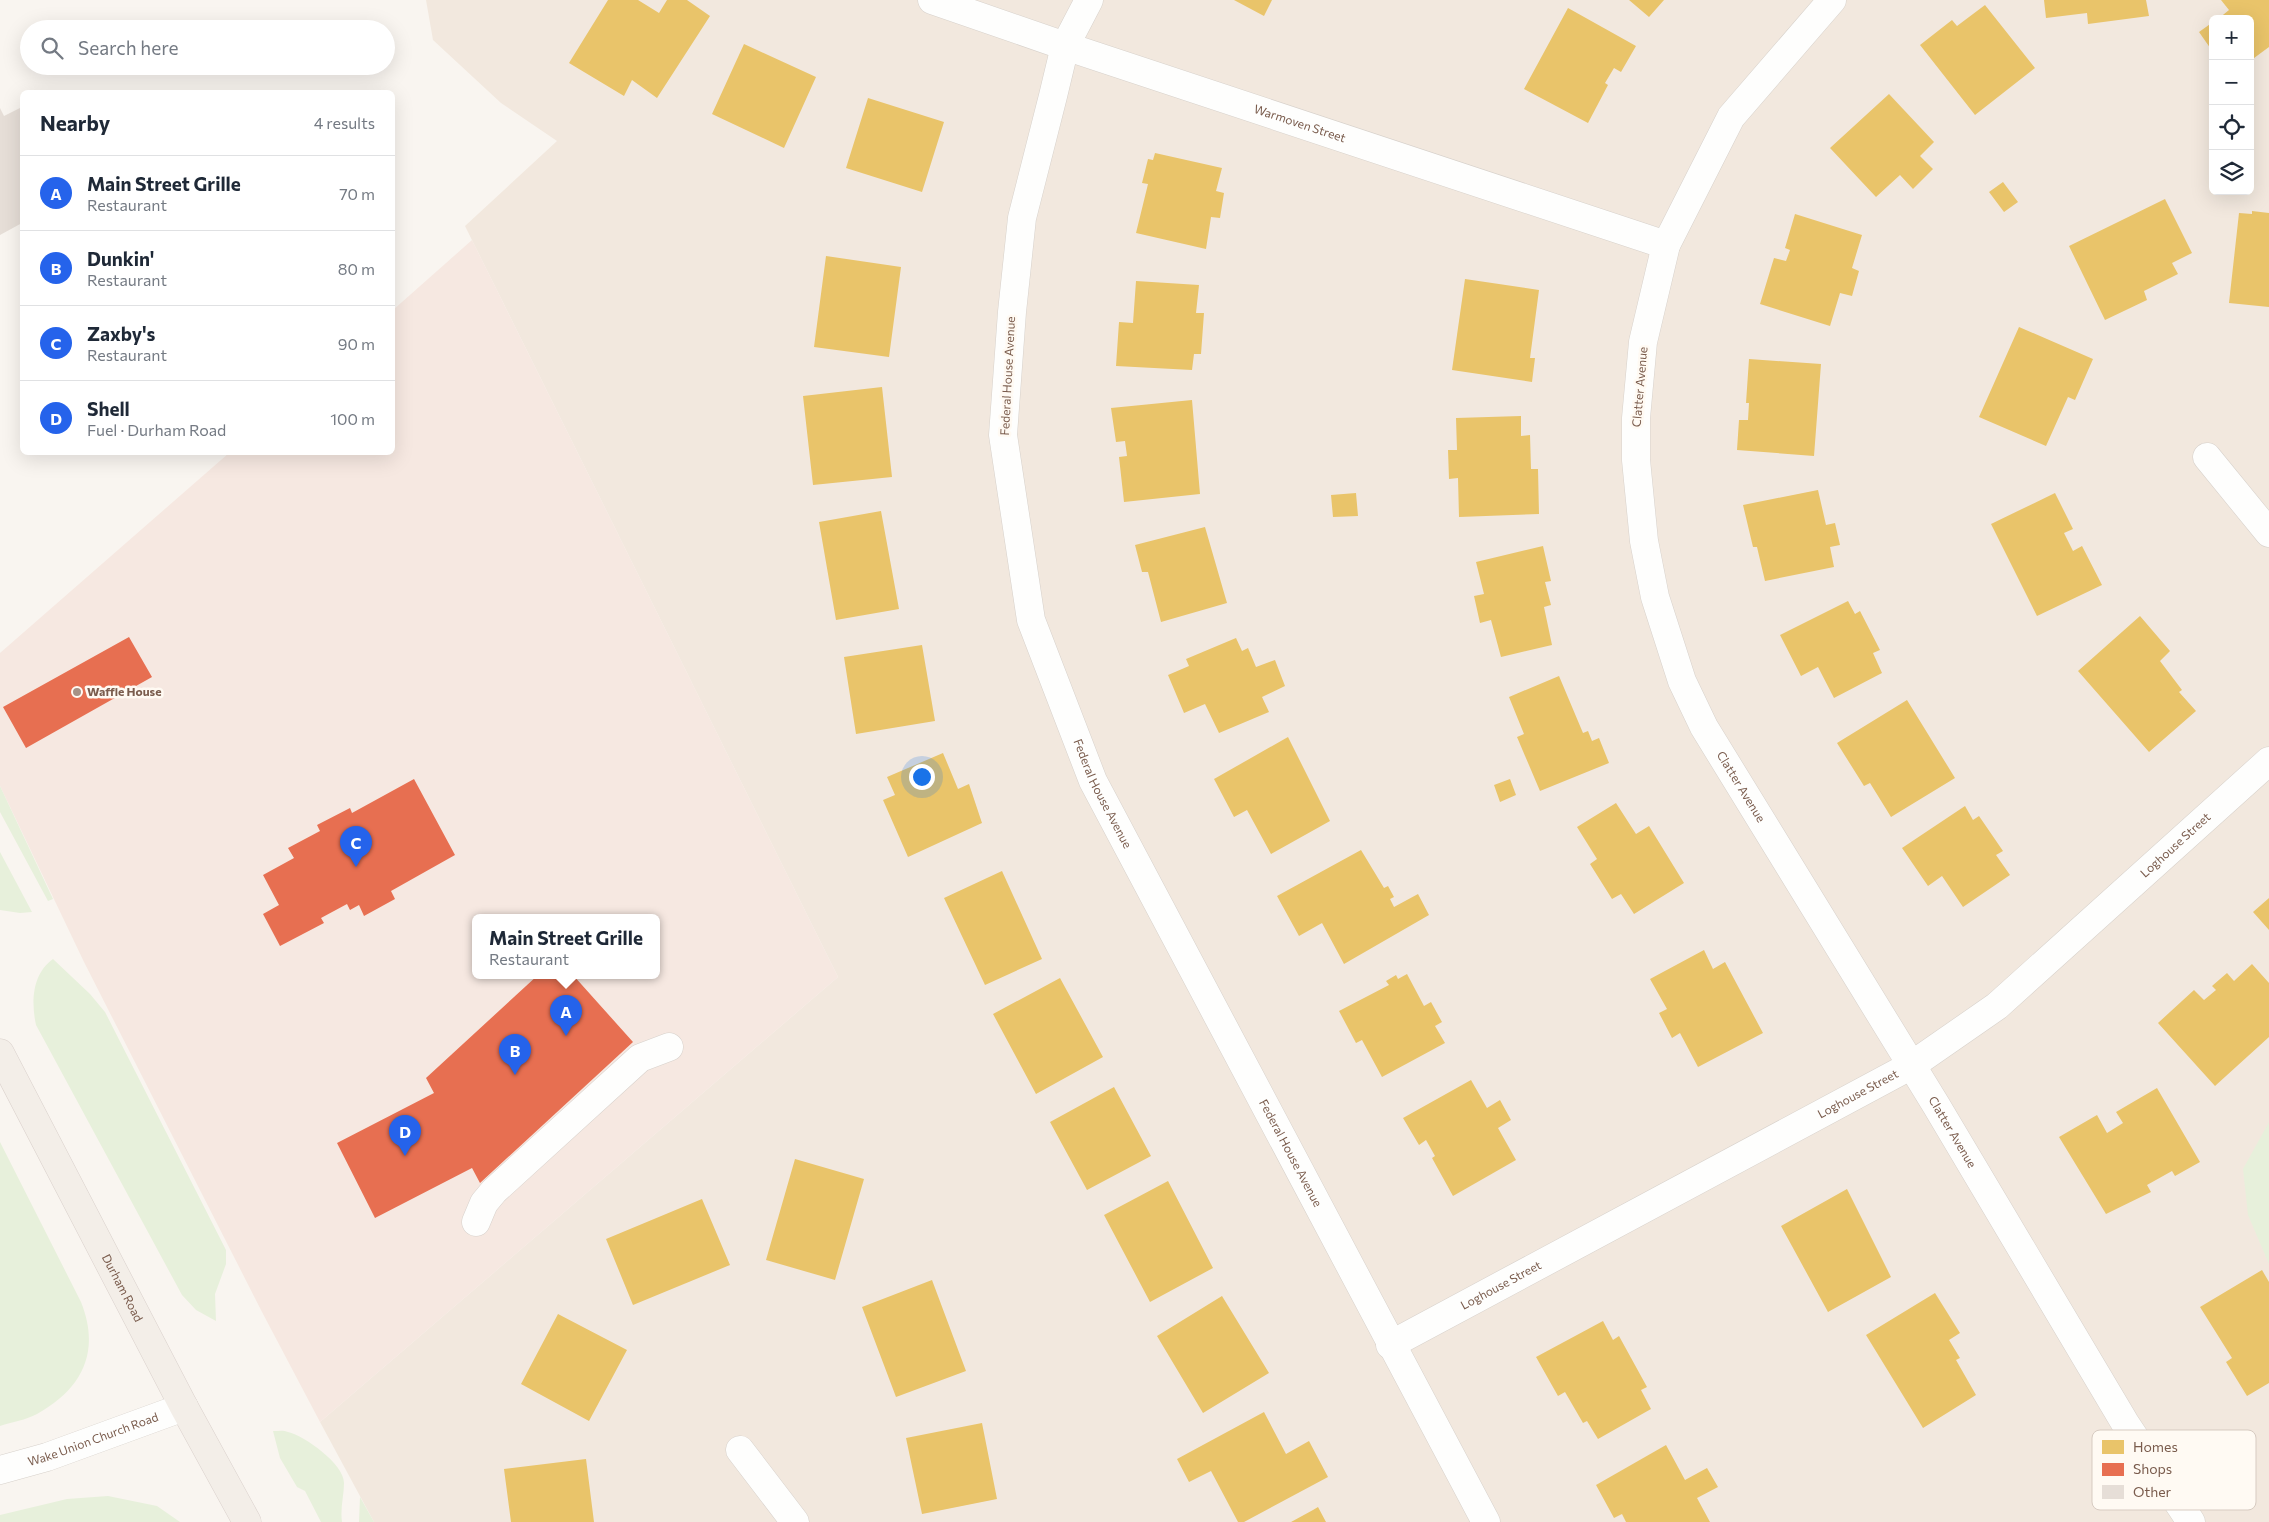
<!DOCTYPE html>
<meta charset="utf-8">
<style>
body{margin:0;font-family:Commissioner,sans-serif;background:#f6f6f7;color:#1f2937}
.controls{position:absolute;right:15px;top:15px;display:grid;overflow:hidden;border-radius:8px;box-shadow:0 5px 20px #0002}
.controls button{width:45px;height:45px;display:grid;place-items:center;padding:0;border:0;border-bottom:1px solid #e0e1e3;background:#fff;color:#1f2937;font:25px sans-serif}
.you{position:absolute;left:921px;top:776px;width:18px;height:18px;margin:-12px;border:4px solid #fff;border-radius:50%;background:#1a73e8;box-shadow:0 0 0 8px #1a73e833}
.badge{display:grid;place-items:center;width:32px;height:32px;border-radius:50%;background:#2563eb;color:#fff;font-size:16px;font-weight:700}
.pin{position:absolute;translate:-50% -41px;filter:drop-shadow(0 1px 2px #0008)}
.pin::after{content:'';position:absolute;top:26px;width:18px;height:15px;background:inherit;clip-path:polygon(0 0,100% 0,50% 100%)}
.popup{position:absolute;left:472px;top:914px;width:188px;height:65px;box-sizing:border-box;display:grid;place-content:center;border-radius:8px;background:#fff;filter:drop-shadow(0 1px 4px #0005);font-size:16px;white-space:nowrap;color:#747a83}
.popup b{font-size:19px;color:#1f2937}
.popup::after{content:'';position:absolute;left:50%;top:100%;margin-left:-10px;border:10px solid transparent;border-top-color:#fff}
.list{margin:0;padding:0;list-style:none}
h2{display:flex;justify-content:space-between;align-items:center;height:65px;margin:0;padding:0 20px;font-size:21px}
h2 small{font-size:16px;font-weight:400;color:#747a83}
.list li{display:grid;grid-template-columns:32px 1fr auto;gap:15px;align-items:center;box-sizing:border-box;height:75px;padding:0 20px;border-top:1px solid #e0e1e3}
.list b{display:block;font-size:19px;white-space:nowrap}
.list p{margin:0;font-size:16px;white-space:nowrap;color:#747a83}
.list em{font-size:16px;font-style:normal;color:#747a83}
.icon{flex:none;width:28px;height:28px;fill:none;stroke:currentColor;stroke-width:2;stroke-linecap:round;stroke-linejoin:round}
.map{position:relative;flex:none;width:2269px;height:1522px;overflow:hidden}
.search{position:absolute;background:#fff;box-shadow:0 5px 20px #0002;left:20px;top:20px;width:375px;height:55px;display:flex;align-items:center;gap:12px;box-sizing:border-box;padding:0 18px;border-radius:28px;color:#747a83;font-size:19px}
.panel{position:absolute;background:#fff;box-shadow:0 5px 20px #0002;left:20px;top:90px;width:375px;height:365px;border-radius:8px}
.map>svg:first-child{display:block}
</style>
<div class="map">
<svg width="2269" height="1522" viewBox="0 0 2269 1522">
<rect width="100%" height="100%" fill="#f9f5f0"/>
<path fill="#f2e8de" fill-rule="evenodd" d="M426,0H2269V1522H374L320,1422L838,977L465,226L557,141L501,103L433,40ZM2213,19H2250V191H2213Z"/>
<path fill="#f6e8e1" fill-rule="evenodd" d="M472,240L838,977L320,1422L262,1312L84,962L0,786V653L229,453L392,452L393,310ZM476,917H656V975H476Z"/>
<path fill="#e7f0db" d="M0,786L53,899L48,901L0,812Z
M0,852L32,912L20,913L0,910Z
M53,959L90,994L105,1012L226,1250V1264L215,1294L216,1321L196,1310L182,1295L36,1025C31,1002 32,974 53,959Z
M2269,1122V1264L2248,1215L2243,1169Z
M0,1142L81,1302C101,1352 82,1389 37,1414C26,1420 12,1422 0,1426Z
M273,1431C278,1431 284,1430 288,1432C305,1436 344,1464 344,1483C344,1496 340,1508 342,1522H321L305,1491L297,1487L280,1458Z
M108,1496L157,1506L180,1522H0V1515L67,1499Z
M360,1497L374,1522H359Z"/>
<path fill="#e9c46a" d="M608,0H638L659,13L667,0H687L710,16L657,98L632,80L624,96L569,63Z
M1234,0H1272L1264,16Z
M1629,0H1664L1649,17Z
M2044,0H2146L2149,16L2088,24L2087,13L2046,18Z
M2221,0H2269V47L2250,61V19H2218L2229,10Z
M1985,5L2035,68L1975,115L1920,45L1952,20L1957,26Z
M1568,8L1636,46L1621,72L1614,68L1605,83L1608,85L1588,123L1524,89Z
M2213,22V52L2199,32Z
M744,44L816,77L784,148L712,114Z
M1889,94L1934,142L1920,156L1933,169L1913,189L1900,175L1876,197L1830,148Z
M868,98L944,122L922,192L846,168Z
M1155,153L1222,168L1216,191L1224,193L1220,218L1211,217L1206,249L1136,233L1148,184L1142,183L1148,159L1153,160Z
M2003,182L2018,202L2004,212L1989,192Z
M2165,199L2192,253L2172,263L2178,274L2144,291L2147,300L2105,320L2069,246Z
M2252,211L2269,213V307L2229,303L2239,213L2252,214Z
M1795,214L1862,235L1852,268L1859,271L1852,296L1840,293L1830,326L1760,304L1774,258L1786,261L1790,250L1785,248Z
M826,256L901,267L889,357L814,347Z
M1465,279L1539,290L1530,358H1535L1532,382L1452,370Z
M1136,281L1199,285L1196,313H1204L1201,354H1194L1192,370L1116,366L1119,322L1133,323Z
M2019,327L2093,359L2075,400L2068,397L2046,446L1979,417Z
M1749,359L1821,364L1814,456L1737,450L1739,420H1748L1749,403H1746Z
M882,387L892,477L813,485L803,396Z
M1192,400L1200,494L1124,502L1119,457L1127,456L1125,441L1116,442L1111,408Z
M1521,416V436L1530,435L1531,469H1538L1539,514L1459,517L1458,478L1449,479L1448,450H1457L1456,418Z
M1818,490L1826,525L1835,523L1840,545L1830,547L1834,567L1765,581L1757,547H1753L1743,505Z
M1356,493L1358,516L1333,517L1331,495Z
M2055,493L2073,529L2064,533L2073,551L2082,546L2102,585L2037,616L1991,524Z
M881,511L899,609L836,620L819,522Z
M1205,527L1227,603L1161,622L1148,572H1142L1135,545Z
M1543,546L1551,581L1545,582L1551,605L1544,607L1552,645L1501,657L1491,620L1480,623L1474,596L1484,594L1476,562Z
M1848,601L1855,614L1860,611L1880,650L1873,653L1882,673L1834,698L1818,667L1801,676L1780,635Z
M2140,616L2170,651L2160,661L2182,690L2179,692L2196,711L2149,752L2078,671Z
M1236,638L1242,651L1248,648L1256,667L1275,660L1285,686L1262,697L1269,712L1219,733L1205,704L1184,713L1168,675L1189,666L1186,659Z
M922,645L935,721L856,734L844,657Z
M1559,676L1583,733L1588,731L1592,741L1599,738L1609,763L1540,791L1517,737L1524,734L1509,697Z
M1907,700L1955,778L1891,817L1870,783L1864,786L1837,743Z
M1288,737L1330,821L1271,854L1247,810L1234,817L1214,779Z
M943,753L958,789L969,784L982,823L908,857L883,800L895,795L887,777Z
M1510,779L1516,795L1500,802L1494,785Z
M1616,803L1636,834L1649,826L1684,883L1634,914L1621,894L1612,899L1590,864L1597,859L1577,827Z
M1965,806L1973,820L1979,816L2003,851L1996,855L2010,875L1963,907L1942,876L1928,886L1902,848Z
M1361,850L1384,888L1388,886L1394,897L1390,899L1394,907L1418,894L1429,915L1344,964L1322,923L1299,936L1277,896Z
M1002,871L1042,959L985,985L944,898Z
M2269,898V930L2253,912Z
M1704,950L1713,969L1725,962L1763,1033L1698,1067L1680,1033L1672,1038L1659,1013L1667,1009L1650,979Z
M2252,964L2269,983V1037L2215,1086L2158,1023L2194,990L2204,1000L2216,990L2212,986L2227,973L2234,981Z
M1407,974L1424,1006L1431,1002L1442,1022L1435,1026L1445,1043L1382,1077L1362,1040L1356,1043L1339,1011L1389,985L1386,981L1396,975L1398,979Z
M1060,978L1103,1057L1036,1094L993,1014Z
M1471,1080L1487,1108L1500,1100L1511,1120L1498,1128L1516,1160L1453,1196L1432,1158L1435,1156L1426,1140L1419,1145L1403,1118Z
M1114,1087L1151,1156L1087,1190L1050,1122Z
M2157,1088L2200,1162L2175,1176L2172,1171L2147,1185L2151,1192L2106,1214L2059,1137L2097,1115L2107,1133L2123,1123L2116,1112Z
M795,1159L864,1179L835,1280L766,1260Z
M1168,1181L1213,1268L1150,1302L1104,1215Z
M1847,1189L1891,1277L1828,1312L1781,1226Z
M702,1199L730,1265L633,1305L606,1239Z
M2262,1270L2269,1282V1383L2247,1396L2226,1362L2232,1358L2200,1307Z
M932,1280L966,1371L896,1397L862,1307Z
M1935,1293L1960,1333L1949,1340L1960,1358L1956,1360L1976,1395L1923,1428L1866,1335Z
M1222,1296L1269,1373L1203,1413L1157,1336Z
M558,1314L627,1350L589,1421L521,1384Z
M1603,1321L1613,1340L1619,1336L1647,1387L1641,1390L1651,1409L1598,1439L1587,1421L1583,1423L1565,1392L1558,1396L1536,1357Z
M1264,1412L1286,1454L1309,1441L1328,1477L1244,1522H1238L1211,1471L1189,1482L1177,1459Z
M982,1423L997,1499L922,1514L906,1438Z
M1666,1445L1685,1480L1707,1468L1718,1487L1697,1498L1710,1522H1626L1622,1514L1614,1518L1596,1485Z
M586,1459L594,1522H511L504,1469Z
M1318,1507L1326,1522H1291L1313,1510Z"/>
<path fill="#e76f51" d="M129,637L152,677L26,748L3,707Z
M414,779L455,855L391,891L395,899L364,916L359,905L350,910L347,904L321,918L324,923L280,946L263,914L279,905L263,875L294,858L288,848L320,831L317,825L350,808L352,813Z
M538,975H573L633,1042L480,1183L472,1168L375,1218L337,1143L434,1093L426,1078Z"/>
<path fill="#e6ded7" d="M22,107V223L0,235V108L4,116Z"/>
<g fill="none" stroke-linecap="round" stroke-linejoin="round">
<defs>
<g id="minor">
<path id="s1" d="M932,0L1065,46L1666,245"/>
<path id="s2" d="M1089,0L1065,46L1053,96L1022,218L1012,312L1003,435L1031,620L1093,781L1486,1522"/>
<path id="s3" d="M1832,0L1731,117L1666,245L1643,342L1636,418V460L1644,541L1655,597L1682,681L1704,727L1936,1105L2125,1423L2191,1522"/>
<path d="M2207,457L2269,533"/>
<path d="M476,1222L484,1203L494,1191L640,1058L669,1047"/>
<path id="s4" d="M1390,1345L1912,1065L1997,1006L2269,761"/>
<path d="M740,1450L795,1522"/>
<path id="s5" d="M0,1470L47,1457L184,1407"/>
</g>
<g id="major">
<path id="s6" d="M0,1053L184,1407L247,1522"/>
</g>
</defs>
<use href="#minor" stroke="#d7d1cb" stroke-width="29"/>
<use href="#major" stroke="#dad1cc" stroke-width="29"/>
<use href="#minor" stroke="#fefefd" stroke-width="28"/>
<use href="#major" stroke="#f3eee8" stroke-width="28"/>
</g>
<circle fill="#a69286" stroke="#fffaf3" stroke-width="2" cx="77" cy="692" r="5"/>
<g text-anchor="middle" stroke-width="5" stroke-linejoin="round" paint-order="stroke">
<g font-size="12" fill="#7a5c4d" stroke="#fffaf3">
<text dy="4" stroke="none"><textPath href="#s1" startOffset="388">Warmoven Street</textPath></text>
<text transform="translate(1008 376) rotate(-87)" y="4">Federal House Avenue</text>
<text transform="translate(1640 387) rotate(-85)" y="4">Clatter Avenue</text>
<text dy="4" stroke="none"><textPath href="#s3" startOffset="864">Clatter Avenue</textPath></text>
<text dy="4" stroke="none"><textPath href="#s2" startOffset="822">Federal House Avenue</textPath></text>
<text dy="4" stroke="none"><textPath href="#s4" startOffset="936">Loghouse Street</textPath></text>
<text dy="4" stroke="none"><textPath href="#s4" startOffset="531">Loghouse Street</textPath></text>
<text dy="4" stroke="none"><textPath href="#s3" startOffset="1269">Clatter Avenue</textPath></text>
<text dy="4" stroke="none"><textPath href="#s2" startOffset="1228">Federal House Avenue</textPath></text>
<text dy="4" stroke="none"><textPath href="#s4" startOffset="126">Loghouse Street</textPath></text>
<text dy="4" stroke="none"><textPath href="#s6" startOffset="265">Durham Road</textPath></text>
<text dy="4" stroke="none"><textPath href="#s5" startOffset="98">Wake Union Church Road</textPath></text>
</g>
<g font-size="12" font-weight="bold" fill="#7a5c4d" stroke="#fffaf3" text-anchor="start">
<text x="87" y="696">Waffle House</text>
</g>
</g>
<rect x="2092" y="1430" width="164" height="80" rx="8" fill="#fffaf3" stroke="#d7cbc1" stroke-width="1"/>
<rect x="2102" y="1440" width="22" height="14" fill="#e9c46a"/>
<rect x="2102" y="1463" width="22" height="13" fill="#e76f51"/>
<rect x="2102" y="1485" width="22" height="14" fill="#e6ded7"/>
<g font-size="14" fill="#7a5c4d">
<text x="2133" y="1452">Homes</text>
<text x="2133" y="1474">Shops</text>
<text x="2133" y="1497">Other</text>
</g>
</svg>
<div class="controls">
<button>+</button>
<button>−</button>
<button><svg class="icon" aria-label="locate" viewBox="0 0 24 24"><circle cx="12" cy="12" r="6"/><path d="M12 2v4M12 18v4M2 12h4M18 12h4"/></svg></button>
<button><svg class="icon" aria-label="layers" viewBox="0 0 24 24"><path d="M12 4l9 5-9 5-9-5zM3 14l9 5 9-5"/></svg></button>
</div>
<div class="you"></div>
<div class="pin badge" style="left:566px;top:1036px">A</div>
<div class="popup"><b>Main Street Grille</b>Restaurant</div>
<div class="pin badge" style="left:515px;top:1075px">B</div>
<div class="pin badge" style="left:356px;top:867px">C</div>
<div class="pin badge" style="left:405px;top:1156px">D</div>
<div class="search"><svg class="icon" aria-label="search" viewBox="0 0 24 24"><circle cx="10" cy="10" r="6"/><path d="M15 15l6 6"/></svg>Search here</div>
<section class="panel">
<h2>Nearby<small>4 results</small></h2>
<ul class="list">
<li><span class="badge">A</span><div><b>Main Street Grille</b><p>Restaurant</p></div><em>70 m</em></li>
<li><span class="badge">B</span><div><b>Dunkin'</b><p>Restaurant</p></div><em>80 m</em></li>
<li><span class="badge">C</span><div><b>Zaxby's</b><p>Restaurant</p></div><em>90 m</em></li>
<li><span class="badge">D</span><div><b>Shell</b><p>Fuel · Durham Road</p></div><em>100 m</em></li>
</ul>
</section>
</div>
